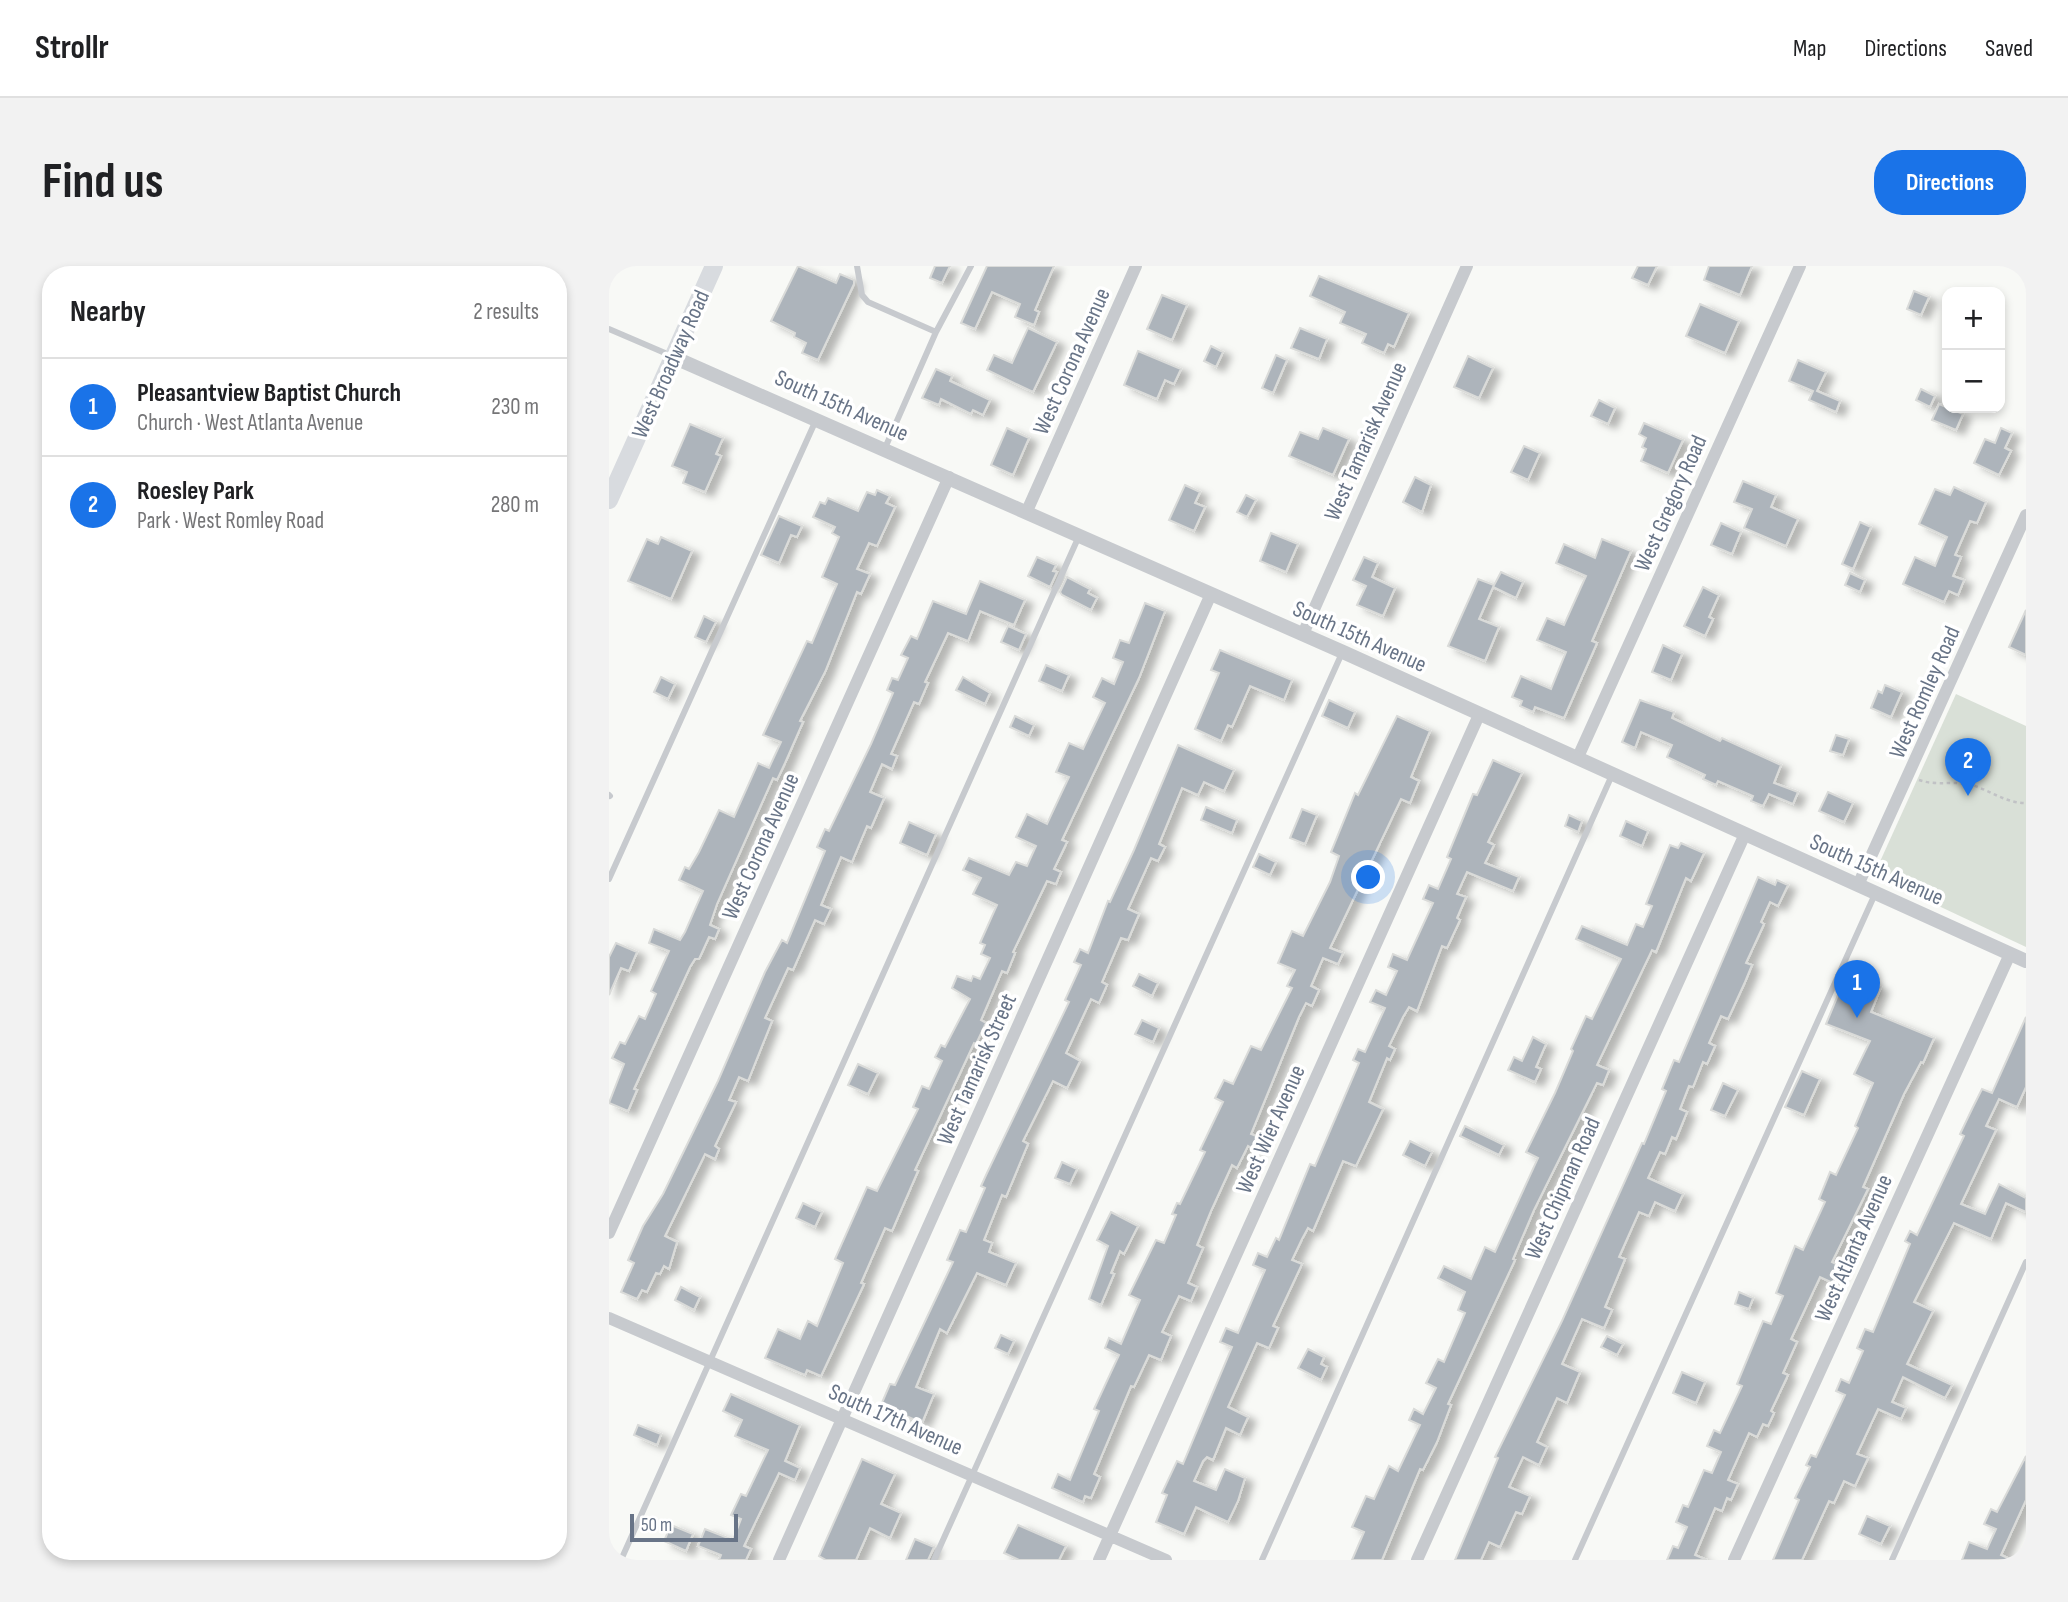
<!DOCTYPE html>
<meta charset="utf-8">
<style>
body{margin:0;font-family:"Sofia Sans Condensed",sans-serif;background:#f2f2f2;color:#202124}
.controls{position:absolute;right:21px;top:21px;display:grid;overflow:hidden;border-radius:14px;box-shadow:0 4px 10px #0003}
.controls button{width:63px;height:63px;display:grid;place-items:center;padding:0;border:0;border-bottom:2px solid #e0e0e0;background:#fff;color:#202124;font:35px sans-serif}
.scale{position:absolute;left:21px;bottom:18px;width:108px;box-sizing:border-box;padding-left:7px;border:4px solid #687487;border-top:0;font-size:19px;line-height:24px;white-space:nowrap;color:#687487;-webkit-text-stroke:5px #fff;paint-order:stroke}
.you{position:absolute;left:760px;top:612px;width:24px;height:24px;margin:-18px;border:5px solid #fff;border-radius:50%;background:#1a73e8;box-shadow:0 0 0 10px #1a73e833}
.badge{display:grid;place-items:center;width:46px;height:46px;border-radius:50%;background:#1a73e8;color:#fff;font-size:23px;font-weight:700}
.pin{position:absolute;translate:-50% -58px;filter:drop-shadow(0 2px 4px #0008)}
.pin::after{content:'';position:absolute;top:37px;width:24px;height:21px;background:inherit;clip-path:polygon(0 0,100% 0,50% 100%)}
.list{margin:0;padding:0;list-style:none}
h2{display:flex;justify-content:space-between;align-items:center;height:91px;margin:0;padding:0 28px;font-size:30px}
h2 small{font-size:23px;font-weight:400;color:#757577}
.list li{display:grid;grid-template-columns:46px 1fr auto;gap:21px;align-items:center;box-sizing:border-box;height:98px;padding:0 28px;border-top:2px solid #e0e0e0}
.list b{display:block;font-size:26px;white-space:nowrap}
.list p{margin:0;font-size:23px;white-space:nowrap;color:#757577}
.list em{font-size:23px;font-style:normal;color:#757577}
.map{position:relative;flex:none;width:1417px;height:1294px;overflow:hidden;border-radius:28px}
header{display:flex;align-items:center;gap:42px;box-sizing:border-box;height:98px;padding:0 35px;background:#fff;border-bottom:2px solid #e0e0e0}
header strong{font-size:33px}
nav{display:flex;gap:38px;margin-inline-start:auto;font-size:24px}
.intro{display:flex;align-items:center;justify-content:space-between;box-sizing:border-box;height:168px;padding:0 42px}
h1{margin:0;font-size:49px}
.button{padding:18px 32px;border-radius:28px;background:#1a73e8;color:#fff;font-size:24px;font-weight:700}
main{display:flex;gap:42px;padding:0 42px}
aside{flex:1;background:#fff;border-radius:28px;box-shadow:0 4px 10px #0003}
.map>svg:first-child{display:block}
</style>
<header>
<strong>Strollr</strong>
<nav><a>Map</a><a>Directions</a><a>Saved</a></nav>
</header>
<div class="intro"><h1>Find us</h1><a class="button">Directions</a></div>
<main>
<aside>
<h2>Nearby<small>2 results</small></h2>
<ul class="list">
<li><span class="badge">1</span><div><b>Pleasantview Baptist Church</b><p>Church · West Atlanta Avenue</p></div><em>230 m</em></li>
<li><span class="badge">2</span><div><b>Roesley Park</b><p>Park · West Romley Road</p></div><em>280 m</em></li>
</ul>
</aside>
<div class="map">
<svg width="1417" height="1294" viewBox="0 0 1417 1294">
<defs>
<filter id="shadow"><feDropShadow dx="8" dy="4.5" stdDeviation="3.5" flood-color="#0004"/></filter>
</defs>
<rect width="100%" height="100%" fill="#f8f9f6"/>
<path fill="#d9e0d7" d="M1347,428L1417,460V681L1270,612L1269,600Z"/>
<path fill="#adb4bb" stroke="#dadbd9" stroke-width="2" filter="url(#shadow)" d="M189,0L227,17L231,8L245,14V18L209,94L193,87L197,77L185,71L186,67L162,55Z
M326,0H341L333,17L321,12Z
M378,0H445L426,44L430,46L425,59L406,51L411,38L383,26L366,63L352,57Z
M1029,0H1048L1039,19L1023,12Z
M1100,0H1143L1131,29L1095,14Z
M710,10L800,47L785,81L779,78L775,87L753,77L757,68L731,57L736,46L701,30Z
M1305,25L1320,31L1312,49L1298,43Z
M553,29L578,39L563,74L538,63Z
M1091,38L1130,55L1116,87L1077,70Z
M419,62L448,76L424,126L378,104L385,89L403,97Z
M691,62L718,73L710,93L682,82Z
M602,80L614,86L607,101L595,95Z
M529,85L572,103L565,118L556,114L548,133L515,119Z
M667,89L678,94L664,127L653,122Z
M859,90L884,102L870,132L845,121Z
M1189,94L1217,106L1208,125L1231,135L1227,146L1200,134L1204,125L1180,115Z
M327,103L343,110L341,115L381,134L374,149L364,144L362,148L332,133L330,139L313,132Z
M1312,123L1326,130L1321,141L1307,134Z
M990,134L1006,142L999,158L982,150Z
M1330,138L1354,148L1347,164L1323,154Z
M1035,157L1074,174L1059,207L1032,195L1037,183L1033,181L1037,172L1030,168Z
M81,158L114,172L107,188L112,190L96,226L74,217L78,206L63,200Z
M398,162L420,172L404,209L382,199Z
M714,162L740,173L724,209L680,190L691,166L709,173Z
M1392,162L1403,167L1396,182L1402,185L1390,209L1365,197L1376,173L1386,177Z
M915,180L931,187L919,214L902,206Z
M806,211L822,219L813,246L794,236Z
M1134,215L1167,229L1162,241L1189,253L1177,280L1135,262L1143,243L1125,236Z
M576,219L591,226L586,237L596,241L585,265L560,254Z
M1345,221L1377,236L1368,257L1361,255L1346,289L1352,291L1344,310L1355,314L1349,329L1340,325L1335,336L1294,318L1306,291L1326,300L1338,271L1310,258L1326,223L1341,229Z
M268,224L281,230L277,237L286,241L268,280L260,277L248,303L261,308L252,328L248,326L216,406L191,455L194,456L176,497L168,514L164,512L108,638L101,659L110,663L106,673L100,671L90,693H86L81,701L25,823L28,824L19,845L0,837L15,798L3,792L11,776L16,778L30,750L36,753L47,728L42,725L60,685L40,677L45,663L71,674L76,666L94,625L70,614L76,601L80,603L90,586L110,544L125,551L149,497L160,502L172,476L154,469L198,375L203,377L228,318L213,311L230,271L223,267L226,261L204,251L211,236L216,238L219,232L249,245L258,226L266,229Z
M637,229L647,234L638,251L628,246Z
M170,250L193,260L188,271L182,269L170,297L152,289Z
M1251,256L1262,261L1244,303L1233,298Z
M1112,257L1132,266L1123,288L1102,279Z
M662,267L689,278L677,306L651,295Z
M52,271L83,285L62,333L19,315L38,273L49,278Z
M993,273L1022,285L983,375L988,377L955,452L926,441L924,446L911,440L913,435L903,431L912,410L942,423L957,386L928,374L938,352L955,359L977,310L947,297L955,278L986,292Z
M428,291L447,299L444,305L448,306L441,321L419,310Z
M755,291L769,297L763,311L786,322L774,350L748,339L757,320L744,314Z
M892,306L914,316L907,332L884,321Z
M1241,307L1256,314L1251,326L1236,319Z
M458,311L481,323L479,327L488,332L482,344L453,329L451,326Z
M869,313L885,319L870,353L890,361L876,395L839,380Z
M371,315L416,334L405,359L371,345L359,375L339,367L316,416L319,417L310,438L305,436L282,488L288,490L283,503L273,498L261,526L275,532L262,562L258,560L243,596L232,591L212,639L222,643L215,658L206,654L184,704L179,702L156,752L163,755L139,815L130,811L120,834L127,836L106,880L110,883L106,893L96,888L56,970L68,976L60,1003L55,1000L51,1008L47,1007L38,1026L33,1024L28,1033L12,1026L25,997L19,994L34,960L54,928L109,815L156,706L173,674L178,677L216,585L208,581L216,563L220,565L262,478L284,427L278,424L283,412L289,414L299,392L292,389L302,370L308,373L324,335L357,348Z
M1094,321L1110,329L1100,351L1104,353L1096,370L1075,360Z
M536,337L556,345L530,412L453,574L458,576L445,603L452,606L447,618L438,615L404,686L406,687L398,707L393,705L372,754L377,757L367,778L365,777L306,904L309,905L283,965L276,962L252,1017L255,1018L212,1110L198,1104L196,1109L156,1092L169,1063L191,1073L199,1055L208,1060L234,997L226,993L258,921L268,925L309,843L304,841L313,820L320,823L333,795L326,791L332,779L336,781L361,733L343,722L348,710L362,715L364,710L371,713L381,692L372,688L376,679L371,677L388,639L364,628L372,612L354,604L360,592L400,609L407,596L418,600L427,580L407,571L418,548L438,558L460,511L447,506L460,477L474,483L496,437L484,431L493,412L505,418L514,396L504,392L511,374L520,377Z
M1417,344V389L1400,381Z
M95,350L107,356L97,376L86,371Z
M399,360L417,368L410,384L392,376Z
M1054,379L1073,388L1062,414L1043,406Z
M611,384L683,414L675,434L641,420L623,461L619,459L612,475L586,463L610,407L602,404Z
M437,399L460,409L453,425L430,415Z
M52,411L66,418L59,433L45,426Z
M354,411L381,427L376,438L347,424Z
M1276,419L1293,426L1282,451L1262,442L1269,425L1273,427Z
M720,434L746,446L739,462L713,450Z
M1031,434L1065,446L1063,452L1111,475L1113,472L1172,499L1165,517L1189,526L1184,538L1160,528L1154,540L1142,535L1144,530L1109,515L1107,519L1094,513L1096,509L1058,491L1063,479L1032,466L1026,482L1013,476Z
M406,450L425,459L420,470L401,461Z
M788,450L821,465L802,511L810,515L801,537L792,533L721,682L734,687L729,698L714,692L702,720L710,724L703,740L697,737L690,751L642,868L652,872L646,884L639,880L628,902L623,899L602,945L588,979L594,982L579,1017L588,1021L582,1035L570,1030L553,1066L562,1070L552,1094L540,1089L525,1121L522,1120L485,1208L491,1211L482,1232L476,1230L474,1236L443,1222L449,1208L461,1214L490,1145L485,1143L510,1089L496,1082L500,1072L512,1078L531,1034L520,1029L547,974L555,977L567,949L563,948L568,937L571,938L596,886L591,884L614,836L606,832L615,814L624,818L642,780L652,784L683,722L678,720L686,704L669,697L683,665L694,670L721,616L730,590L722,586L746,527L749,529Z
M1227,469L1240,473L1234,489L1221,485Z
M569,479L625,504L615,525L595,516L589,529L573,522L550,578L556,581L549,595L542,592L519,643L530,648L519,674L512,672L493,716L498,719L490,737L482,733L457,787L471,795L458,822L444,815L414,875L419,878L397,931L393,929L375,974L383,977L380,986L407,997L397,1019L368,1007L338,1067L331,1063L307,1121L325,1128L313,1157L272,1139L281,1118L286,1119L344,996L338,994L351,964L357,966L376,922L372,920L378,907L460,736L456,734L472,699L465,696L471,683L479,687L499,635L501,636L525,584Z
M884,494L913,507L879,576L885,579L876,597L910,611L904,625L858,606L848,628L857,631L848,652L851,654L838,682L833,680L808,745L800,741L794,751L780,780L786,783L781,794L778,792L760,836L774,843L747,900L734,895L704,965L699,962L693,973L683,994L693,998L664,1060L669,1062L660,1082L648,1077L619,1141L639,1151L631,1169L617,1162L604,1194L598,1191L594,1195L585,1215L607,1224L616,1203L636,1212L629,1235L619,1256L587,1241L575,1268L547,1256L558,1229L553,1227L568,1195L574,1198L623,1081L611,1076L617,1062L629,1067L656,1004L644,999L649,987L658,991L667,972L670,974L701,898L706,900L750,797L744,794L749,783L756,786L776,742L761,736L767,724L777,729L788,705L779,701L784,688L798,694L824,637L814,633L820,619L829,623L842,593L838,591L864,528L868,529Z
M1219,526L1244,537L1235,556L1210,545Z
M597,541L628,554L623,567L592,554Z
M693,543L708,549L696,578L681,572Z
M960,549L973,555L969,566L956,560Z
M1017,555L1039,565L1033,580L1011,570Z
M300,556L327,568L318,589L291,577Z
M1072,577L1095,587L1082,615L1077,612L1047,686L1043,684L988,799L1000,804L994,819L988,817L925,944L904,993L906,994L839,1138L842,1139L828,1176L814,1204L811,1203L773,1294H743L755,1266L743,1261L757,1230L765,1233L780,1200L789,1205L811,1159L800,1154L805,1143L814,1148L827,1122L817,1117L829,1093L835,1096L856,1047L849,1044L856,1026L829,1012L835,1000L862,1013L876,981L886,986L929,892L917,886L946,827L964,785L962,783L977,750L983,753L1012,693L967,673L973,660L1018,679L1027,658L1034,661L1043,640L1037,638L1061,579L1069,582Z
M650,588L667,596L661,609L644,601Z
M1149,611L1166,619L1168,614L1179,619L1169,640L1161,636L1152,656L1155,658L1137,697L1143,699L1136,716L1119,753L1112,750L1100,777L1106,780L1098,798L1094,796L1084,821L1080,820L1071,843L1078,846L1067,873L1063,871L1056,888L1051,886L1039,912L1074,928L1066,945L1046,936L1040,950L1030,946L1010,991L1016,993L996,1041L1003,1044L995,1062L973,1053L953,1098L971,1106L958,1137L948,1132L928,1176L938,1181L930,1199L914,1191L900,1221L921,1230L913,1248L907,1246L891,1281L880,1276L872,1294H846L889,1192L886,1191L953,1055L1033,877L1035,878L1057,825L1053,823L1065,794L1070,796Z
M7,677L28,686L20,705L12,702L0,729V691Z
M1238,707L1272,721L1262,746L1325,772L1314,797L1312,796L1295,828L1254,921L1259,923L1223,996L1231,1000L1224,1017L1211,1011L1182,1073L1188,1076L1174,1107L1179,1109L1162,1145L1165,1147L1159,1160L1154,1158L1148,1171L1140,1167L1119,1214L1129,1218L1122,1234L1118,1232L1113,1245L1106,1242L1086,1289L1098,1294H1058L1064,1280L1069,1282L1078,1261L1067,1256L1074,1239L1079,1241L1095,1204L1103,1207L1112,1186L1098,1180L1105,1164L1111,1167L1133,1120L1128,1118L1154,1055L1162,1058L1174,1030L1167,1027L1175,1007L1186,980L1194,984L1216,936L1210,933L1221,906L1227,909L1249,862L1246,860L1264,817L1245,808L1261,775L1217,758Z
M530,708L549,717L543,730L524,720Z
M1417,751V821L1408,841L1390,833L1377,860L1387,864L1352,938L1376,948L1390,918L1417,932V946L1397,937L1382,973L1345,957L1305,1036L1324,1045L1298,1098L1343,1119L1336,1132L1294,1111L1283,1136L1297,1142L1292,1153L1269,1143L1248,1188L1259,1192L1246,1220L1235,1215L1225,1237L1220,1235L1193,1294H1164L1190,1234L1186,1232L1201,1201L1197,1199L1202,1189L1207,1191L1236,1129L1227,1125L1232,1113L1240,1117L1254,1085L1248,1082L1256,1063L1264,1066L1301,978L1296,975L1301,965L1308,969L1355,870L1351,868L1364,841L1373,823L1383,827Z
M533,754L550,762L544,776L526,768Z
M924,771L937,778L927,801L932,803L926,816L899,804L905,791L913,795Z
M249,798L269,807L259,828L239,819Z
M1193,805L1211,813L1195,849L1176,841Z
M1114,817L1129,824L1116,850L1102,844Z
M856,860L895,879L890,889L851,870Z
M801,875L823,886L816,900L794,889Z
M453,896L468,903L461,918L446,912Z
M194,937L213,946L206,961L187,952Z
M502,946L529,960L515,988L511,985L502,1007L505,1008L492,1039L480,1033L499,980L488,974Z
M72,1021L91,1031L85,1044L66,1034Z
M1130,1026L1144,1032L1140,1043L1126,1038Z
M392,1069L405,1075L399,1088L386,1082Z
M998,1070L1014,1078L1008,1089L992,1081Z
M699,1083L715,1091L712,1098L718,1101L712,1114L689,1102Z
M1073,1106L1096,1116L1087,1137L1064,1127Z
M122,1128L191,1159L176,1195L191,1202L186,1214L170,1207L135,1280L142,1283L137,1294H110L112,1289L89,1280L96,1263L124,1274L132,1253L122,1249L132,1228L137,1230L159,1184L126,1170L133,1154L114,1145Z
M29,1159L52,1168L48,1179L25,1169Z
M1417,1190V1234L1392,1289L1403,1294H1353L1360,1276L1378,1283L1387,1263L1375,1258L1382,1243L1388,1246Z
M253,1193L286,1208L272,1238L292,1247L281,1272L261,1262L247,1294H217L210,1290Z
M1258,1250L1281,1260L1272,1278L1250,1268Z
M62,1259L84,1268L77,1285L55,1275Z
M409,1259L457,1280L450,1294H410L395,1287Z
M306,1273L325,1281L319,1294H297Z"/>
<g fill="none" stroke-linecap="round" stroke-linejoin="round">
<path stroke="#c1c2c5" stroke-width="2.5" stroke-dasharray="3.5 3.5" stroke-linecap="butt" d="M1310,514C1327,520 1342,515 1359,518C1380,523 1395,537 1417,537"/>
<path stroke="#c7cace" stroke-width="6" d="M248,0L253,29L259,36L327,66L276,182
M0,63L63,90
M327,66L362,0
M0,529L1,530
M0,613L207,154
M12,1294L470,270
M325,1294L733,387
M653,1294L1003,509
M966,1294L1266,628
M1283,1294L1417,996"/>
<path stroke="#c7cace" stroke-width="12" d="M418,245L527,0
M694,368L858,0
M969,491L1191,0
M1249,619L1417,249
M0,967L340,211
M0,1052L557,1294
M170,1294L602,328
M490,1294L870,449
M808,1294L1136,568
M1125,1294L1401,688"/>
<path stroke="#c7cace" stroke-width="14" d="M64,91L734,386L1417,695"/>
<path stroke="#d8dbdf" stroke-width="18" d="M0,234L105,0"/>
</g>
<g text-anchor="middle" stroke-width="7" stroke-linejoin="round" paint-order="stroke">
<g font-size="23" fill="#687487" stroke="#fff">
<text transform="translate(462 95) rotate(-66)" y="8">West Corona Avenue</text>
<text transform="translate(61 98) rotate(-66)" y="8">West Broadway Road</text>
<text transform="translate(233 139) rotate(24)" y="8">South 15th Avenue</text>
<text transform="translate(756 175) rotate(-66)" y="8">West Tamarisk Avenue</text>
<text transform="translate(1061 237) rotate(-66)" y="8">West Gregory Road</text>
<text transform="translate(751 370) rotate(24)" y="8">South 15th Avenue</text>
<text transform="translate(1315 426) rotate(-66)" y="8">West Romley Road</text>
<text transform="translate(151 580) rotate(-66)" y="8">West Corona Avenue</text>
<text transform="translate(1268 603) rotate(24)" y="8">South 15th Avenue</text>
<text transform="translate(367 803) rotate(-66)" y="8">West Tamarisk Street</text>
<text transform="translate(661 863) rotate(-66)" y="8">West Wier Avenue</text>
<text transform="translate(953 922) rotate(-66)" y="8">West Chipman Road</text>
<text transform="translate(1244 982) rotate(-66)" y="8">West Atlanta Avenue</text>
<text transform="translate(287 1153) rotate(24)" y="8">South 17th Avenue</text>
</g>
</g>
</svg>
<div class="controls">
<button>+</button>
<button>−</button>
</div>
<div class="scale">50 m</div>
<div class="you"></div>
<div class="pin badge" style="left:1248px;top:752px">1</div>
<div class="pin badge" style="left:1359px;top:530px">2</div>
</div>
</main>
